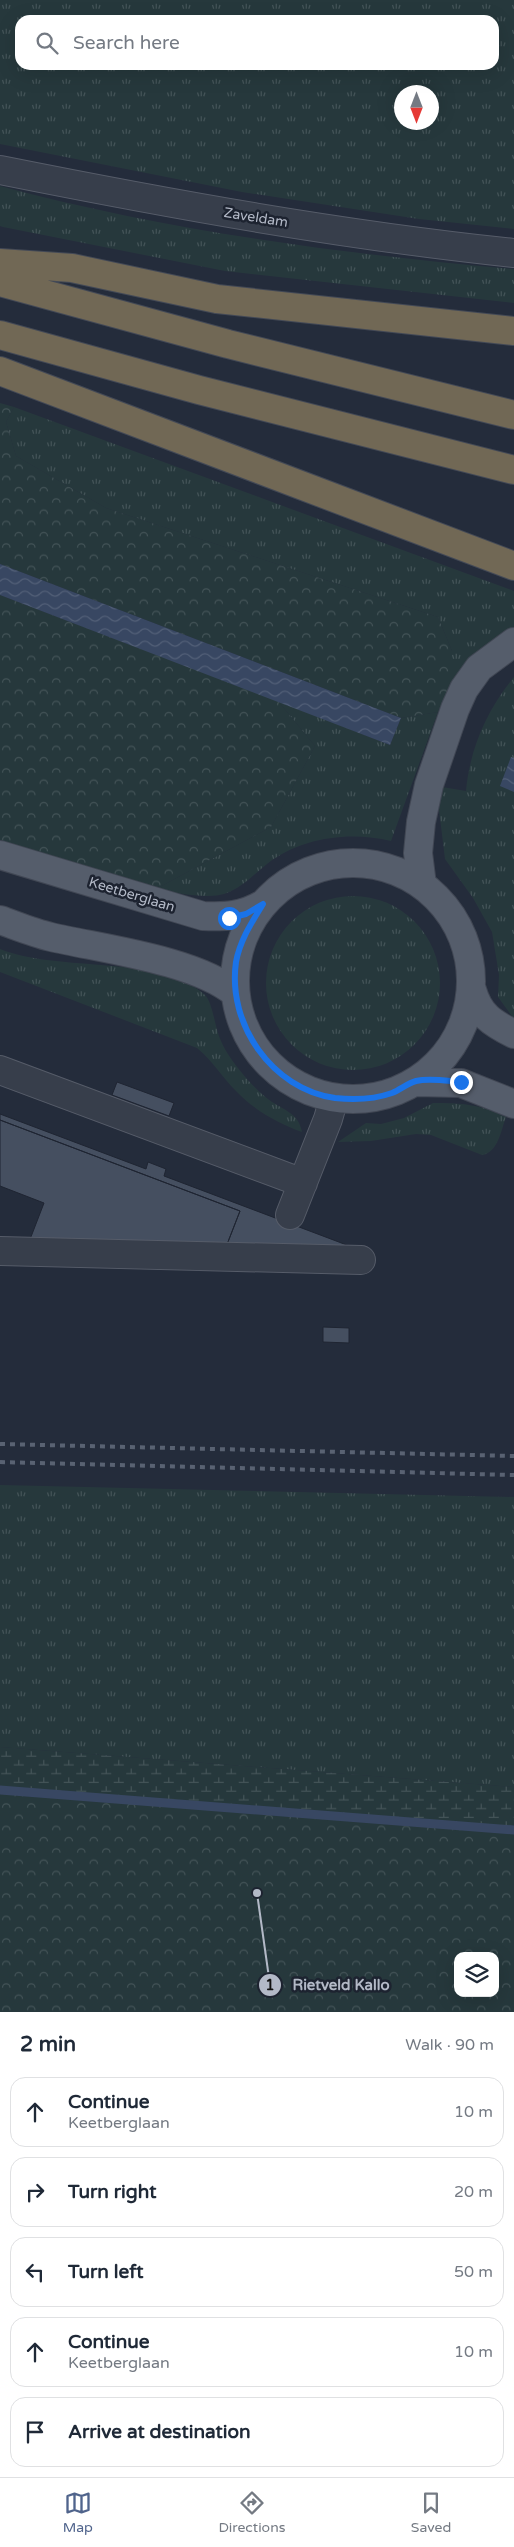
<!DOCTYPE html>
<meta charset="utf-8">
<style>
body{margin:0;font-family:"Varela Round",sans-serif;background:#f6f6f7;color:#1f2937}
.controls{position:absolute;right:15px;bottom:15px;display:grid;overflow:hidden;border-radius:10px;box-shadow:0 5px 20px #0002}
.controls button{width:45px;height:45px;display:grid;place-items:center;padding:0;border:0;border-bottom:1px solid #e0e1e3;background:#fff;color:#1f2937;font:25px sans-serif}
.compass{position:absolute;left:394px;top:85px;width:45px;height:45px;border-radius:50%;background:#fff;box-shadow:0 5px 20px #0002;rotate:180deg}
.stop{position:absolute;width:15px;height:15px;margin:-11px;border:4px solid #1a73e8;border-radius:50%;background:#fff}
.stop.end{background:#1a73e8;border-color:#fff;box-shadow:0 1px 5px #0008}
.list{margin:0;padding:0;list-style:none}
h2{display:flex;justify-content:space-between;align-items:center;height:65px;margin:0;padding:0 20px;font-size:21px}
h2 small{font-size:16px;font-weight:400;color:#747a83}
.list li{display:grid;grid-template-columns:32px 1fr auto;gap:15px;align-items:center;box-sizing:border-box;height:70px;margin:0 10px 10px;padding:0 10px;border:1px solid #e0e1e3;border-radius:15px}
.list b{display:block;font-size:19px;white-space:nowrap}
.list p{margin:0;font-size:16px;white-space:nowrap;color:#747a83}
.list em{font-size:16px;font-style:normal;color:#747a83}
.icon{flex:none;width:28px;height:28px;fill:none;stroke:currentColor;stroke-width:2;stroke-linecap:round;stroke-linejoin:round}
.map{position:relative;flex:none;width:514px;height:2012px;overflow:hidden}
.search{position:absolute;background:#fff;box-shadow:0 5px 20px #0002;left:15px;right:15px;top:15px;height:55px;display:flex;align-items:center;gap:12px;box-sizing:border-box;padding:0 18px;border-radius:15px;color:#747a83;font-size:19px}
.sheet{height:465px;background:#fff}
nav{display:flex;justify-content:space-around;align-items:center;box-sizing:border-box;height:70px;border-top:1px solid #e0e1e3;background:#fff;font-size:14px;color:#747a83}
nav a{display:grid;justify-items:center;gap:2px}
nav .on{color:#50648c}
.map>svg:first-child{display:block}
</style>
<div class="map">
<svg width="514" height="2012" viewBox="0 0 514 2012">
<defs>
<pattern id="grass-tufts" width="24" height="20" patternUnits="userSpaceOnUse" patternTransform="scale(1.25)"><rect width="24" height="20" fill="#26383c"/><path d="M3 7l-1-3M5 7V3M7 7l1-3M15 17l-1-3M17 17v-4M19 17l1-3" fill="none" stroke="#435357"/></pattern>
<pattern id="forest-crowns" width="20" height="18" patternUnits="userSpaceOnUse" patternTransform="scale(1.25)"><rect width="20" height="18" fill="#26383c"/><path d="M2 6a3 3 0 1 1 6 0M12 15a3 3 0 1 1 6 0" fill="none" stroke="#435357"/></pattern>
<pattern id="wetland-marsh" width="20" height="14" patternUnits="userSpaceOnUse" patternTransform="scale(1.25)"><rect width="20" height="14" fill="#26383c"/><path d="M1 5h8M5 5V1M11 12h8M15 12V8" fill="none" stroke="#435357"/></pattern>
<pattern id="water-waves" width="16" height="10" patternUnits="userSpaceOnUse" patternTransform="scale(1.25)"><rect width="16" height="10" fill="#384762"/><path d="M0 5q4-4 8 0t8 0" fill="none" stroke="#525f77"/></pattern>
</defs>
<rect width="100%" height="100%" fill="#242c3b"/>
<path fill="url(#grass-tufts)" fill-rule="evenodd" d="M0,0H514V229L419,219L242,192L0,144ZM20,20H494V65H20ZM402,92H432V122H402Z
M0,186C168,231 342,254 514,269V303L225,271L3,227L0,226Z
M14,407L514,591V628L493,641L452,682V651L438,617L106,508L16,456L6,422Z
M514,677V1019L498,997L499,975L492,932L473,898L445,859L439,810L442,787L466,791C470,748 487,710 514,677Z
M278,701L390,745L401,718L438,712L391,841C351,831 301,837 267,864C253,875 242,888 224,894C208,899 173,893 156,889L271,827L315,746Z
M266 983a87 87 0 1 1 174 0a87 87 0 1 1-174 0Z
M0,949C61,973 160,954 205,995C213,1003 215,1029 221,1041C227,1055 237,1067 247,1079C254,1087 263,1096 272,1102C286,1111 299,1114 302,1132C278,1123 255,1111 236,1091C222,1077 213,1061 197,1048L0,972Z
M433,1103C462,1103 479,1104 506,1117C501,1130 498,1153 482,1155L431,1135L416,1134L371,1141L338,1142L366,1123L381,1124L404,1118Z
M0,1485L514,1497V1787L0,1747Z"/>
<path fill="url(#forest-crowns)" fill-rule="evenodd" d="M0,403L14,407L6,422L16,456L106,508L438,617L452,651V682L438,712L401,718L0,564Z
M0,595L278,701L315,746L271,827L156,889L0,840Z
M0,1790L514,1830V2012H0ZM458,1956H495V1993H458Z"/>
<path fill="url(#wetland-marsh)" d="M0,1747L514,1787V1830L0,1790Z"/>
<path fill="url(#water-waves)" d="M0,564L401,718L390,745L0,595Z
M511,757L514,758V792L500,786Z"/>
<g fill="none" stroke-linecap="round" stroke-linejoin="round">
<path stroke="#384762" stroke-width="9" d="M0,1790L514,1830"/>
</g>
<path fill="#454f60" stroke="#1f2532" d="M117,1082L174,1103L169,1116L112,1095Z
M0,1114L146,1169L148,1162L166,1169L164,1176L360,1250L226,1247L240,1211L0,1120Z
M0,1120L240,1211L226,1247L29,1242L44,1203L0,1186Z
M323,1327L349,1328V1343L323,1342Z"/>
<g fill="none" stroke-linecap="round" stroke-linejoin="round">
<defs>
<path id="minor" d="M0,170C170,204 341,235 514,253
M0,1070L303,1183
M290,1215L328,1119L334,1098
M0,1251L361,1260"/>
<path id="major" d="M0,855L203,916C227,917 242,916 263,904
M235 981a118 118 0 1 1 236 0a118 118 0 1 1-236 0Z
M422,885L418,853L421,822L429,785L455,709L464,689L479,668L514,642
M0,920C17,926 34,933 51,937C103,949 195,960 235,993
M472,990C479,1015 492,1023 514,1034
M415,1082L461,1083L514,1104"/>
<path id="highway" d="M0,263L72,268L217,299L514,331
M0,282L228,344L514,415
M0,335L199,390L514,470
M0,371L514,566"/>
</defs>
<use href="#minor" stroke="#565c69" stroke-width="30"/>
<use href="#major" stroke="#414754" stroke-width="30"/>
<use href="#highway" stroke="#434956" stroke-width="30"/>
<use href="#minor" stroke="#373e4b" stroke-width="28"/>
<use href="#major" stroke="#555d6b" stroke-width="28"/>
<use href="#highway" stroke="#716855" stroke-width="28"/>
<path stroke="#596272" stroke-width="4" stroke-dasharray="5 5" stroke-linecap="butt" d="M0,1444L514,1456
M0,1462L514,1475"/>
</g>
<g fill="none" stroke-linecap="round" stroke-linejoin="round">
<path stroke="#1a73e8" stroke-width="6" d="M229,918L246,914L263,904C252,922 240,940 236,962C227,1024 272,1089 335,1098C353,1100 375,1099 392,1093C400,1090 408,1083 416,1081C430,1078 447,1081 461,1082"/>
</g>
<g text-anchor="middle" stroke-width="5" stroke-linejoin="round" paint-order="stroke">
<g font-size="14" fill="#b3b9c7" stroke="#1d2330">
<text transform="translate(256 217) rotate(9)" y="5">Zaveldam</text>
<text transform="translate(132 894) rotate(17)" y="5">Keetberglaan</text>
</g>
</g>
<path fill="none" stroke="#b3b9c7" stroke-width="2" d="M257 1893L270 1985"/>
<g fill="#b3b9c7" stroke="#1d2330" stroke-width="2">
<circle cx="257" cy="1893" r="5"/>
<circle cx="270" cy="1985" r="12"/>
</g>
<g font-size="15" text-anchor="middle" font-weight="bold" fill="#111">
<text x="270" y="1990">1</text>
</g>
<g font-size="15" text-anchor="middle" font-weight="bold" fill="#b3b9c7" stroke="#1d2330" stroke-width="5" stroke-linejoin="round" paint-order="stroke">
<text x="341" y="1990">Rietveld Kallo</text>
</g>
</svg>
<div class="controls">
<button><svg class="icon" aria-label="layers" viewBox="0 0 24 24"><path d="M12 4l9 5-9 5-9-5zM3 14l9 5 9-5"/></svg></button>
</div>
<svg class="compass" viewBox="-18 -18 36 36"><path d="M0-13l5 13h-10z" fill="#e53935"/><path d="M0 13l5-13h-10z" fill="#747a83"/></svg>
<div class="stop" style="left:229px;top:918px"></div>
<div class="stop end" style="left:461px;top:1082px"></div>
<div class="search"><svg class="icon" aria-label="search" viewBox="0 0 24 24"><circle cx="10" cy="10" r="6"/><path d="M15 15l6 6"/></svg>Search here</div>
</div>
<section class="sheet">
<h2>2 min<small>Walk · 90 m</small></h2>
<ul class="list">
<li><svg class="icon" aria-label="ahead" viewBox="0 0 24 24"><path d="M12 20V5M6 11l6-6 6 6"/></svg><div><b>Continue</b><p>Keetberglaan</p></div><em>10 m</em></li>
<li><svg class="icon" aria-label="right" viewBox="0 0 24 24"><path d="M7 20v-9h11M14 6l5 5-5 5"/></svg><div><b>Turn right</b></div><em>20 m</em></li>
<li><svg class="icon" aria-label="left" viewBox="0 0 24 24"><path d="M17 20v-9H6M10 6l-5 5 5 5"/></svg><div><b>Turn left</b></div><em>50 m</em></li>
<li><svg class="icon" aria-label="ahead" viewBox="0 0 24 24"><path d="M12 20V5M6 11l6-6 6 6"/></svg><div><b>Continue</b><p>Keetberglaan</p></div><em>10 m</em></li>
<li><svg class="icon" aria-label="arrive" viewBox="0 0 24 24"><path d="M6 21V4h12l-3 4 3 4H6"/></svg><div><b>Arrive at destination</b></div></li>
</ul>
</section>
<nav>
<a class="on"><svg class="icon" aria-label="map" viewBox="0 0 24 24"><path d="M3 6l6-2 6 2 6-2v14l-6 2-6-2-6 2zM9 4v14M15 6v14"/></svg>Map</a>
<a><svg class="icon" aria-label="directions" viewBox="0 0 24 24"><path d="M12 3l9 9-9 9-9-9zM9 14v-3h6M13 9l2 2-2 2"/></svg>Directions</a>
<a><svg class="icon" aria-label="saved" viewBox="0 0 24 24"><path d="M7 4h10v16l-5-4-5 4z"/></svg>Saved</a>
</nav>
